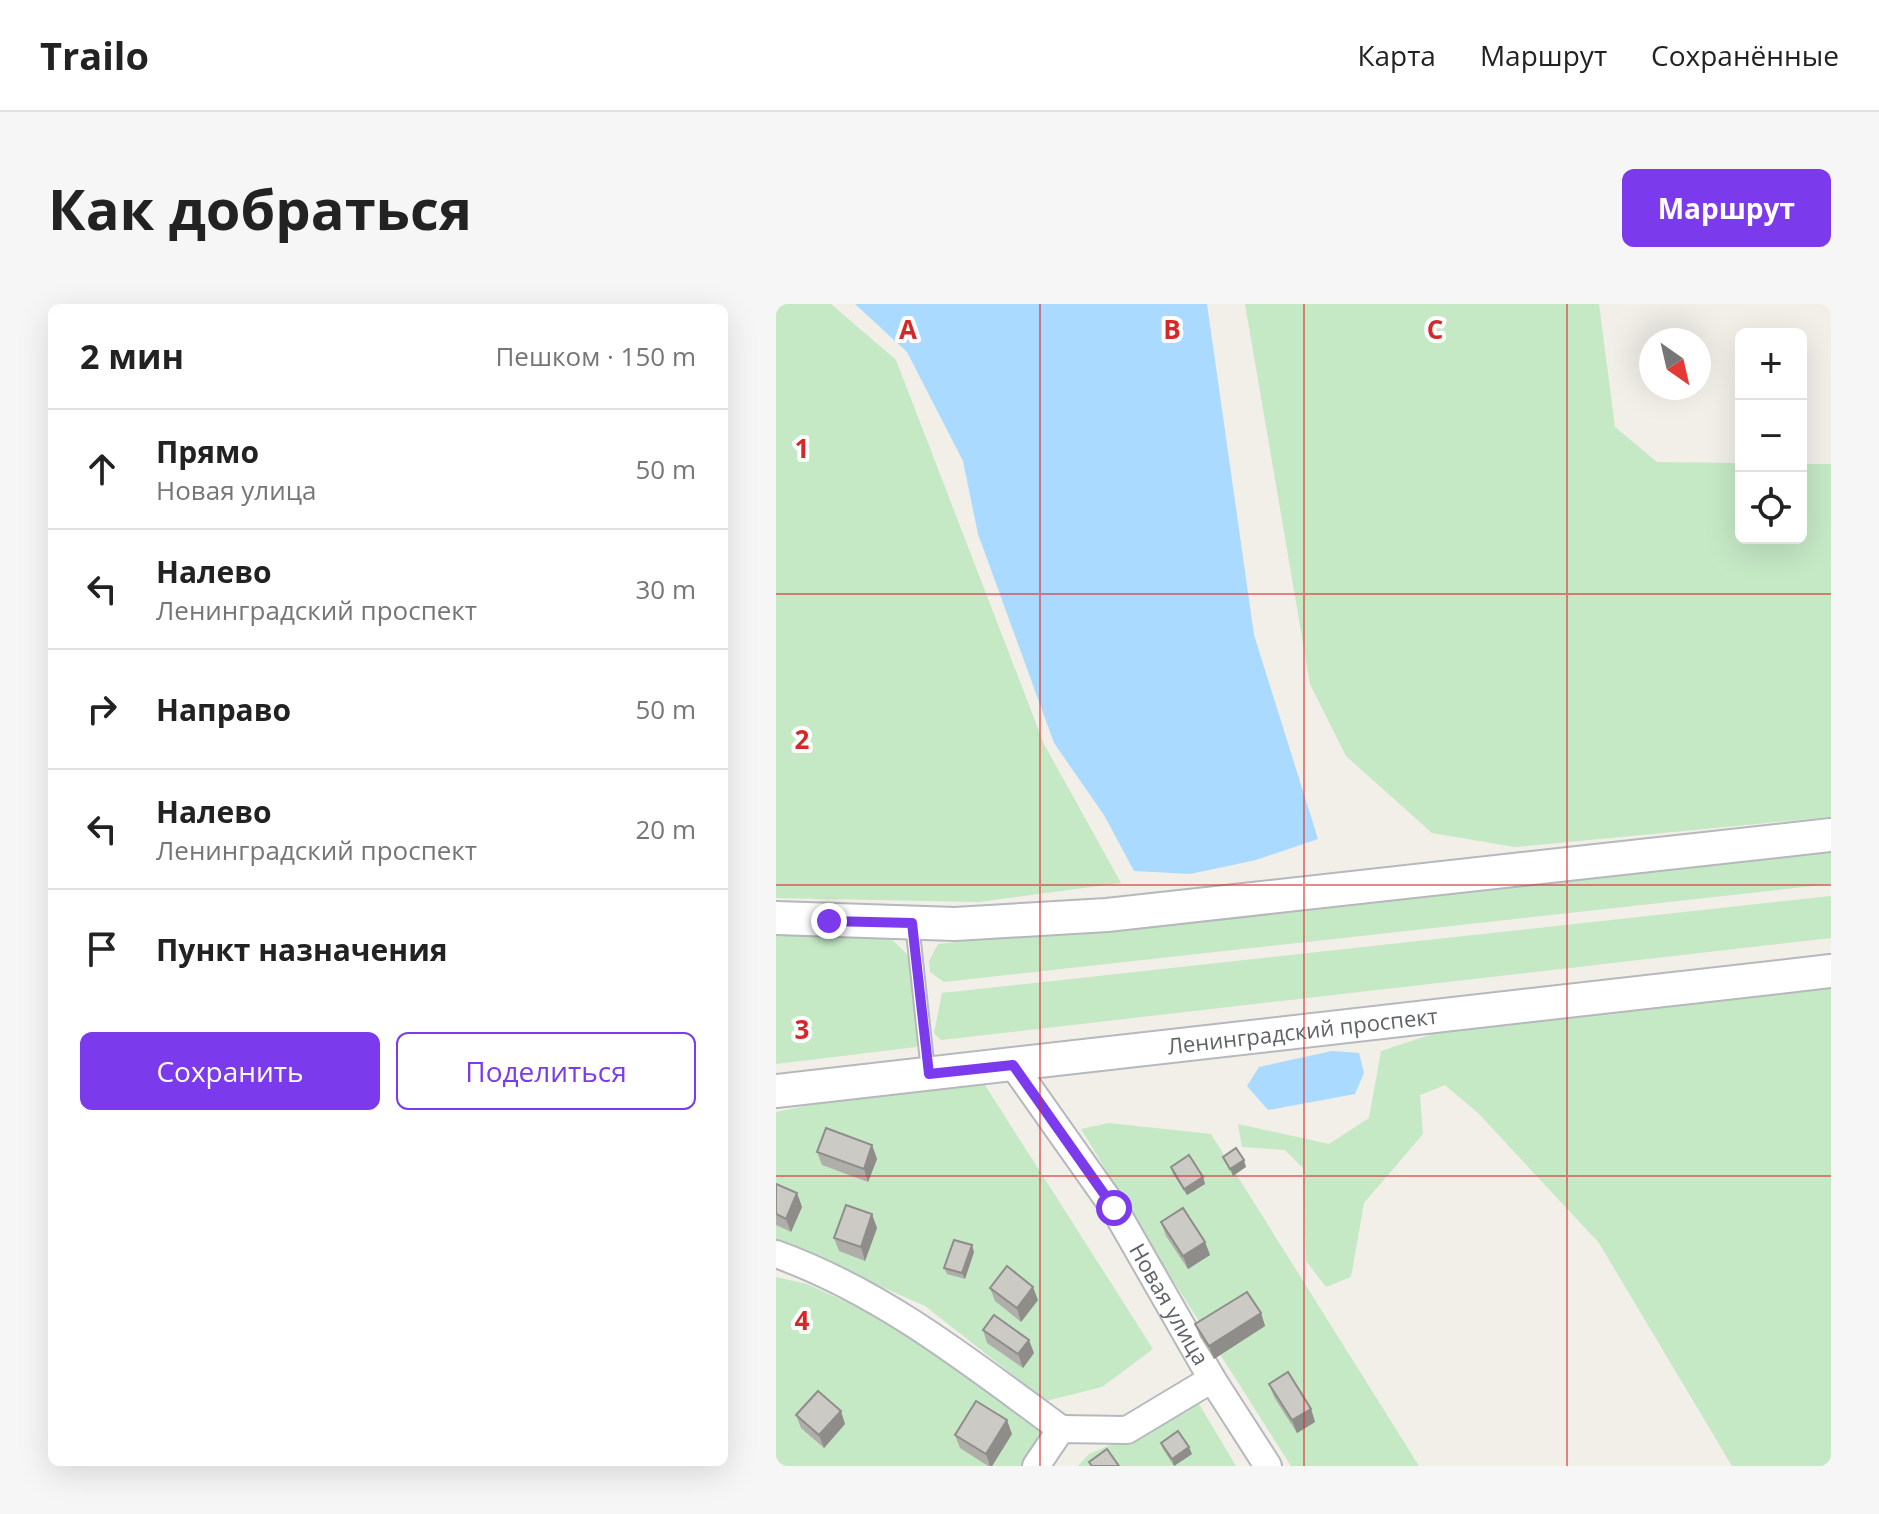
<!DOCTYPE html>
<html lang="ru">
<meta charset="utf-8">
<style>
body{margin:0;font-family:"Open Sans",sans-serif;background:#f6f6f6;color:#222}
.controls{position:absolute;right:24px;top:24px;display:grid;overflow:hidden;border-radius:12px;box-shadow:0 8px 32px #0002}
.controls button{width:72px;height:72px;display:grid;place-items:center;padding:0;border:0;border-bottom:2px solid #e0e0e0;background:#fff;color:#222;font:40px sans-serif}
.compass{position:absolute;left:863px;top:24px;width:72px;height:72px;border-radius:50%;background:#fff;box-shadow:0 8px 32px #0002;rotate:146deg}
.stop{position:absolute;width:24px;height:24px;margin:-18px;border:6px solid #7c3aed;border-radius:50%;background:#fff}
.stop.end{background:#7c3aed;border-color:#fff;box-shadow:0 2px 8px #0008}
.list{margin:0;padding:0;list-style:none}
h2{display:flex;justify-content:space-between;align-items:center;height:104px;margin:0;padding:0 32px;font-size:34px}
h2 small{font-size:26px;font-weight:400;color:#767676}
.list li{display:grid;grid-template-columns:52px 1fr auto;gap:24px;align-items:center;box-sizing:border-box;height:120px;padding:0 32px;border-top:2px solid #e0e0e0}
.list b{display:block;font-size:30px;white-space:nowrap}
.list p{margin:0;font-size:26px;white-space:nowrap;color:#767676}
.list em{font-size:26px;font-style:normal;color:#767676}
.actions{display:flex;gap:16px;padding:24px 32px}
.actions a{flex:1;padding:18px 0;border:2px solid #7c3aed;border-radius:12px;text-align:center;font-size:28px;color:#7c3aed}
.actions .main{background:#7c3aed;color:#fff}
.icon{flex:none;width:44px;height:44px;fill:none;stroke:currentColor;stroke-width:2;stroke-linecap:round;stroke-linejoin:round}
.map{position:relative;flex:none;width:1055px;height:1162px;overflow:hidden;border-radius:12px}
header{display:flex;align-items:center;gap:48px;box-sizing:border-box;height:112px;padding:0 40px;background:#fff;border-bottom:2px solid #e0e0e0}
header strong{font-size:38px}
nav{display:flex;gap:44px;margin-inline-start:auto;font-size:28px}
.intro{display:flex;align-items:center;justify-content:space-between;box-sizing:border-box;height:192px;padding:0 48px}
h1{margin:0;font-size:56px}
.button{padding:20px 36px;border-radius:12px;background:#7c3aed;color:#fff;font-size:28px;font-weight:700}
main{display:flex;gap:48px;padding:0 48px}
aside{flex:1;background:#fff;border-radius:12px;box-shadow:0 8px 32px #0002}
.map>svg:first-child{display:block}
</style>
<header>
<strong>Trailo</strong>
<nav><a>Карта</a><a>Маршрут</a><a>Сохранённые</a></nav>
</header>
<div class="intro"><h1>Как добраться</h1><a class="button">Маршрут</a></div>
<main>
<aside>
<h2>2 мин<small>Пешком · 150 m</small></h2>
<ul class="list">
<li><svg class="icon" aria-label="ahead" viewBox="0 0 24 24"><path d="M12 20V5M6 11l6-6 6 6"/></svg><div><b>Прямо</b><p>Новая улица</p></div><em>50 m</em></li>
<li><svg class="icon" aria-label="left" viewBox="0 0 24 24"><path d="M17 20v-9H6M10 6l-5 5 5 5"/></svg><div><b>Налево</b><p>Ленинградский проспект</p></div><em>30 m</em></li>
<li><svg class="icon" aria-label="right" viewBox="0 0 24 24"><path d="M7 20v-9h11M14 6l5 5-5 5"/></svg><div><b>Направо</b></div><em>50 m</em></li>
<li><svg class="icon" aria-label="left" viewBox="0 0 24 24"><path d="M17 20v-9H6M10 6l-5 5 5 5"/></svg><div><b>Налево</b><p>Ленинградский проспект</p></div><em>20 m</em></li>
<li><svg class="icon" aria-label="arrive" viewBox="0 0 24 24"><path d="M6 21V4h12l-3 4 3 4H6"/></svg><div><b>Пункт назначения</b></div></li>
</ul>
<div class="actions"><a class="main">Сохранить</a><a>Поделиться</a></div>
</aside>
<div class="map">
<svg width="1055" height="1162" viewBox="0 0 1055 1162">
<rect width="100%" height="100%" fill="#f1efe8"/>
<path fill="#c5e8c5" d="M0,0H55L120,56L268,440L345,579L203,598L0,594Z
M469,0H823L839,123L881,158L965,159V234H1025V160H1055V513L739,543L656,529L570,452L534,380Z
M1055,541V580L168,678L154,668L153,657L162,640Z
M1055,592V634L165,736L158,729L166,689Z
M0,623L107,627L135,654L148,733L140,743L0,760Z
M1055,684V1162H956L823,939L702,809L669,781L644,791L647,830L588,899L575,973L550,983L530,957L527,864L509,846L466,843L462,820L553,840L593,814L605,747L675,724L837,704Z
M200,767L377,1045L326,1083L270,1097L149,1002L0,936V808Z
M333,819L435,830L643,1162H515L393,970L305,825Z
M0,973L31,980L159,1038L272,1131L250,1162H0Z
M420,1095L460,1162H302L313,1150L411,1108Z"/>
<path fill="#aadaff" d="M79,0H431L478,331L542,535L480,556L414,570L358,567L328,511L278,439L202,230L187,157L131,48Z
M556,747L583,749L588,769L579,790L492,806L471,782L483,763Z"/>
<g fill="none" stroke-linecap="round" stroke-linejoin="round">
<defs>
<path id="service" d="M136,619L152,767"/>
<g id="minor">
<path id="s1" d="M237,761L338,904L436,1075L492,1162"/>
<path d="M0,950C106,988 195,1059 285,1125"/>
<path d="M260,1162L285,1125L351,1126L436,1075"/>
</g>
<g id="tertiary">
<path d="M0,614L179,620L331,611L1055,531"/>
<path id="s2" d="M0,787L1055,667"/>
</g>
</defs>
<use href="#service" stroke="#b5b8bc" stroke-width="16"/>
<use href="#minor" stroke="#b5b8bc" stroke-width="30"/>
<use href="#tertiary" stroke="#b5b8bc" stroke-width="36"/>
<use href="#service" stroke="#fff" stroke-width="12"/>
<use href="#minor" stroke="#fff" stroke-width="26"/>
<use href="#tertiary" stroke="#fff" stroke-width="32"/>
</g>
<path fill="#afaea9" d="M96,841L101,855L92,878L46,861L41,848Z
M395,863L427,873L429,880L411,891L397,870Z
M0,880L21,889L26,903L15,928L0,921Z
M385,918L429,938L434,951L412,965L390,932Z
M101,924L89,957L63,947L58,934Z
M198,948L189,975L171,970L168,964Z
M214,984L262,996L245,1018L219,997Z
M485,1009L489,1022L438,1055L424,1033L419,1020Z
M207,1026L258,1049L247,1064L211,1039Z
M493,1080L535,1105L539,1118L521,1129L498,1093Z
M20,1111L69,1120L48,1144L25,1124Z
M236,1130L216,1162H212L184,1144L179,1131Z
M385,1139L416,1150L398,1162L387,1145Z"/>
<path fill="#8f8d8a" d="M96,841L101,855L92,878L88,865Z
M468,856L470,863L457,872L454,865Z
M427,873L429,880L411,891L408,885Z
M21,889L26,903L15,928L10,915Z
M96,910L101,924L89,957L85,943Z
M429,938L434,951L412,965L407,952Z
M196,941L198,948L189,975L186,969Z
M257,983L262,996L245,1018L241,1004Z
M485,1009L489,1022L438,1055L433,1042Z
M253,1036L258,1049L247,1064L242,1050Z
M535,1105L539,1118L521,1129L516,1116Z
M65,1107L69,1120L48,1144L43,1131Z
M231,1116L236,1130L216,1162H214L210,1150Z
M413,1143L416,1150L398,1162L396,1155Z"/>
<path fill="#cccac5" stroke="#8f8d8a" stroke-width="2" d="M50,824L96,841L88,865L41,848Z
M460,844L468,856L454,865L447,853Z
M413,851L427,873L408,885L395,863Z
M0,880L21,889L10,915L0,910Z
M70,901L96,910L85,943L58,934Z
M407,904L429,938L407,952L385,918Z
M178,936L196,941L186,969L168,964Z
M231,962L257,983L241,1004L214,984Z
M471,988L485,1009L433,1042L419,1020Z
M218,1011L253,1036L242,1050L207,1026Z
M512,1068L535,1105L516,1116L493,1080Z
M42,1087L65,1107L43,1131L20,1111Z
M200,1097L231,1116L210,1150L179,1131Z
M402,1127L413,1143L396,1155L385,1139Z
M331,1145L343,1162H316L313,1158Z"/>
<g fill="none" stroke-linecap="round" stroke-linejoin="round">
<path stroke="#7c3aed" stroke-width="10" d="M53,617L136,619L153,770L237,761L338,904"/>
</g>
<path fill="none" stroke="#d62828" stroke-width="2" stroke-opacity="0.55" d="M264,0V1162M528,0V1162M791,0V1162M0,290H1055M0,581H1055M0,872H1055"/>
<g text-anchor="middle" stroke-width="8" stroke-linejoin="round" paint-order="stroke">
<g font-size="22" fill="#5f6368" stroke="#fff">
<text dy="8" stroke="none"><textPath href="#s2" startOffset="530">Ленинградский проспект</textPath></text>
<text dy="8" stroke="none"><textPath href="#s1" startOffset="286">Новая улица</textPath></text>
</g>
</g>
<g font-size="26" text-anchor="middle" font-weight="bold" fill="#d62828" stroke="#fff" stroke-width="8" stroke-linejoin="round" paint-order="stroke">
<text x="132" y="35">A</text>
<text x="396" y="35">B</text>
<text x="659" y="35">C</text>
<text x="26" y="154">1</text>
<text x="26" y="445">2</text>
<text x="26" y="735">3</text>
<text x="26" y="1026">4</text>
</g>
</svg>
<div class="controls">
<button>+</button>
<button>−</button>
<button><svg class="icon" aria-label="locate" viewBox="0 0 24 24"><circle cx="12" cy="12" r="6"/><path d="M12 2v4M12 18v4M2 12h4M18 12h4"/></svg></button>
</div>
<svg class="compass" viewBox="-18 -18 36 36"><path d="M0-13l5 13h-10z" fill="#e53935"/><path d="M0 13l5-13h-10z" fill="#767676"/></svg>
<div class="stop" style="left:338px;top:904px"></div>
<div class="stop end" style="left:53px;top:617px"></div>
</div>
</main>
